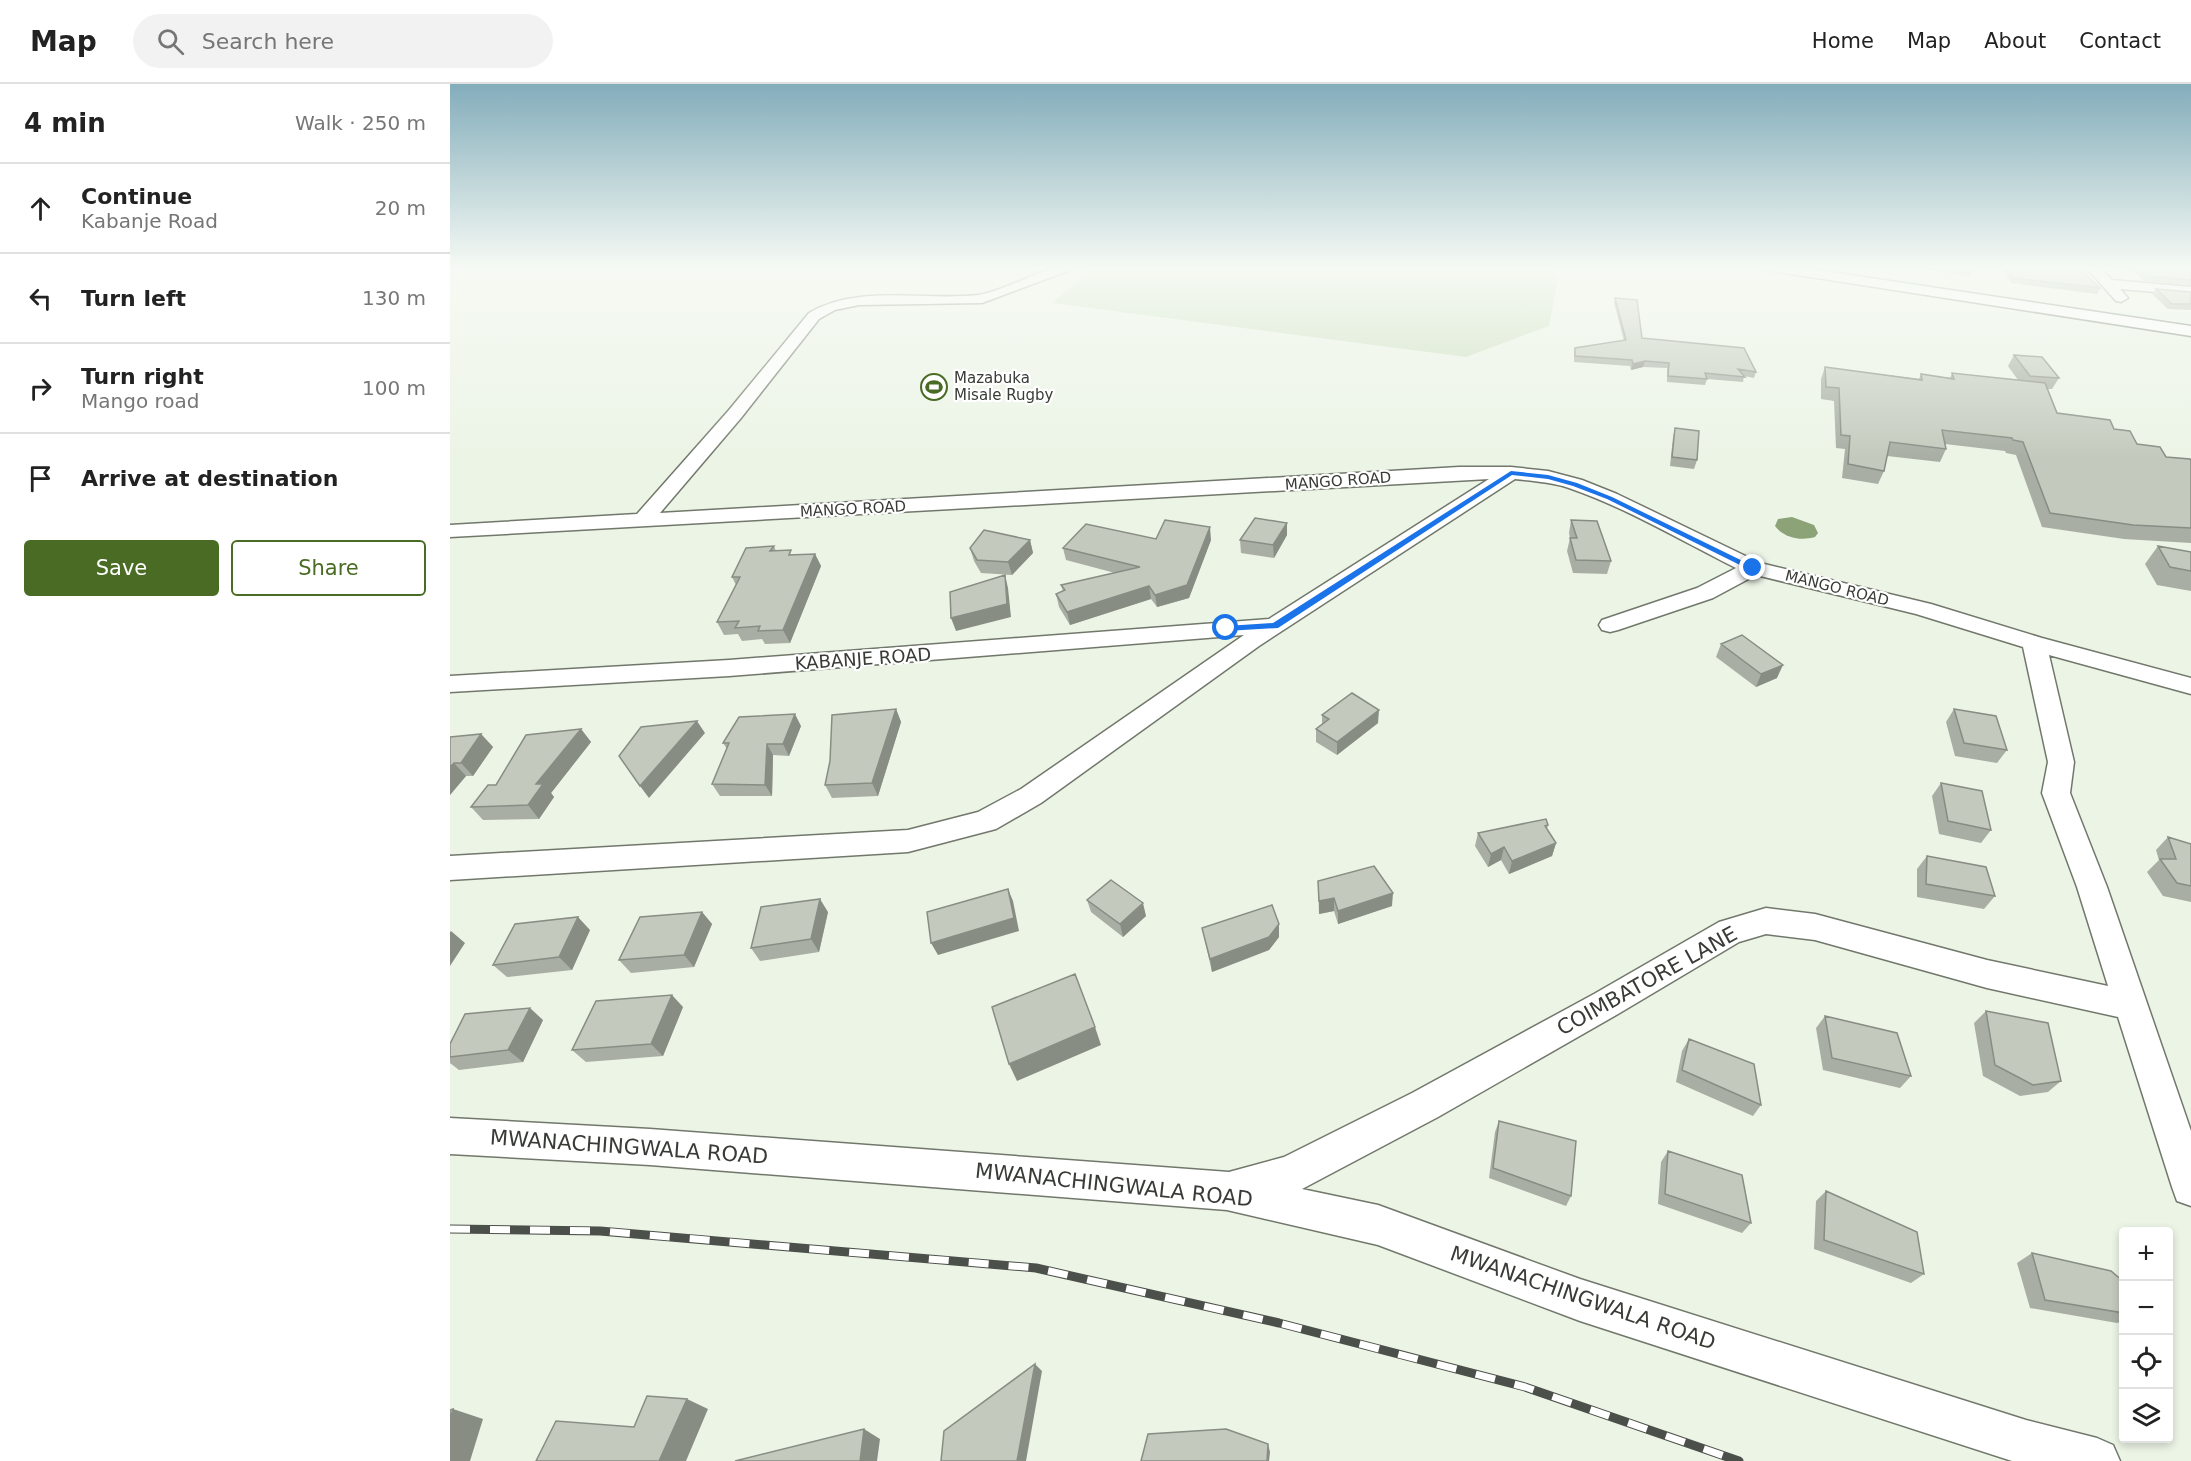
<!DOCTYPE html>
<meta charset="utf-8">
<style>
body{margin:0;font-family:"DejaVu Sans",sans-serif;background:#f2f2f2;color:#222}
.controls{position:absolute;right:18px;bottom:18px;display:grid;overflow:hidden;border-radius:6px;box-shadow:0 3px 9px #0003}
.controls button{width:54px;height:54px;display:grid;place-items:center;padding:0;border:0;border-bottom:2px solid #e0e0e0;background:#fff;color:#222;font:30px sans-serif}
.stop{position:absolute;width:18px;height:18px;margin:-14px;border:4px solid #1a73e8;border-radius:50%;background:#fff}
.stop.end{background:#1a73e8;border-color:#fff;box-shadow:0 2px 6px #0008}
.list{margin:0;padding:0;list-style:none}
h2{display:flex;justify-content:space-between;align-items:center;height:78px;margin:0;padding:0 24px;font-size:26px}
h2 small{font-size:20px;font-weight:400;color:#767676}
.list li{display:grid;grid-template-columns:39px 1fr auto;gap:18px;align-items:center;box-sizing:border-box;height:90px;padding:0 24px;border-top:2px solid #e0e0e0}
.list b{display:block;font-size:22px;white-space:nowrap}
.list p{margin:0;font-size:20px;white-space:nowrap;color:#767676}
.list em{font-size:20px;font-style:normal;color:#767676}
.actions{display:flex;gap:12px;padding:18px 24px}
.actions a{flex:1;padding:14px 0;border:2px solid #496b23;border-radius:6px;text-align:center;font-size:21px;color:#496b23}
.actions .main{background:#496b23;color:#fff}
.icon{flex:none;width:33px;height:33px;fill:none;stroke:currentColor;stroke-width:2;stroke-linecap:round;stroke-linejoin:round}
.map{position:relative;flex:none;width:1741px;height:1377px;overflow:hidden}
header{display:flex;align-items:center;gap:36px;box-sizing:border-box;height:84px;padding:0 30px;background:#fff;border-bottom:2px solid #e0e0e0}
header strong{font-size:28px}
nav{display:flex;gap:33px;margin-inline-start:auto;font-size:21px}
.search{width:420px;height:54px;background:#f2f2f2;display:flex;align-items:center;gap:15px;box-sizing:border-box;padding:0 21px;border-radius:33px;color:#767676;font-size:22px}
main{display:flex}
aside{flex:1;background:#fff}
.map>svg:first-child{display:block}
</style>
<header>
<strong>Map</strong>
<div class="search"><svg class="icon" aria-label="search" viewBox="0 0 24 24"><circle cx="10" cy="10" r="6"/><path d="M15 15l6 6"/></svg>Search here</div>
<nav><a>Home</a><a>Map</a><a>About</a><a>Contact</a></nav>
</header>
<main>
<aside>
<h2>4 min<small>Walk · 250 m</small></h2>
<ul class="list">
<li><svg class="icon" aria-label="ahead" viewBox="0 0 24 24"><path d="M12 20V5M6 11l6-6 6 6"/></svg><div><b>Continue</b><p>Kabanje Road</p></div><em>20 m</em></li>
<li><svg class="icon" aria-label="left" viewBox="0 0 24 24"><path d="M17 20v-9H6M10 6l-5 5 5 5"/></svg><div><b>Turn left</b></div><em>130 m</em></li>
<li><svg class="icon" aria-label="right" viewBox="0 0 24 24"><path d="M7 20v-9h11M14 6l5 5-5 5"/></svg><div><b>Turn right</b><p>Mango road</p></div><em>100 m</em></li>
<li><svg class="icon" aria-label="arrive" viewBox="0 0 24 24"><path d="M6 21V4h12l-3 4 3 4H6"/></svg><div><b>Arrive at destination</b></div></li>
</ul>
<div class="actions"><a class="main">Save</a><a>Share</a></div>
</aside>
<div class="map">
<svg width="1741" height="1377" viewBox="0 0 1741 1377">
<rect width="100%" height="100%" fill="#ecf4e6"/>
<path fill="#cedfc0" d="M645,182H1096L1108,196L1099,242L1016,273L602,219Z"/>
<path fill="#8ba377" d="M1342,433L1364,441L1368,449L1365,453C1351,457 1334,454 1325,442L1328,435Z"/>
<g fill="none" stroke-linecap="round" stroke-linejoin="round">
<defs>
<path id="minor" d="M607,182H625L623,185L532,219L409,221L385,226L369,235L291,334L210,429L1009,383H1061L1098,387L1132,396L1167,410L1310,479L1481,520L1592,554L1741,594V610L1599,571L1624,678L1620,709L1657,803L1741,1047V1122L1727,1117L1722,1103L1668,933L1537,904L1365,856L1316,850L1289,858L1168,930L988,1033L852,1105L928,1121L1130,1195L1576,1336L1647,1354L1663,1361L1670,1377H1562L1130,1237L928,1161L777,1126L200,1081L0,1070V1034L200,1045L779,1088L834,1073L962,1009L1144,910L1269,838L1316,824L1365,830L1537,876L1658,902L1627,803L1592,709L1598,678L1573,563L1466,530L1306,491L1263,514L1168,546L1160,548L1152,546L1149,541L1152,536L1247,504L1286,484C1232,457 1177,424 1119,404C1102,398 1083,397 1065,395L809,562L591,719L546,745L458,768L0,796V772L458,746L528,728L571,705L794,551L279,592L0,608V592L279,576L819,535L1039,395L0,453V441L187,430L279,326L359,229C409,200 472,217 528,211C546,209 587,189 607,182Z
M1308,182H1340L1741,242V252L1315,186Z
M1635,182H1648L1662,196L1741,203V211L1670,205L1678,214L1671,218L1666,217Z"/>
</defs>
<use href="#minor" stroke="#71786b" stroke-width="3"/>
<use href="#minor" fill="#fff" fill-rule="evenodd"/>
<defs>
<path id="rail" d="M0,1145L150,1147L586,1184L829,1239L1075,1303L1289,1377"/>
</defs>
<use href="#rail" stroke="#4c504a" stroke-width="9"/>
<use href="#rail" stroke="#fff" stroke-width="7" stroke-dasharray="20" stroke-linecap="butt"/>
</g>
<path fill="#a8aea3" d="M1465,182H1523L1522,187L1520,192L1464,184Z
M1552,182H1626L1650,204L1647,210L1561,199Z
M1677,182H1741V201L1695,197Z
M1706,205L1741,208V226L1718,225L1702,210Z
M1165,214L1192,254L1306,288L1304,294L1294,292L1293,298L1257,295L1255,301L1217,298V284L1193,283L1181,286L1180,282L1124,278V269L1125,264L1174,257L1164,219Z
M1564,271L1609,294L1602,305H1598L1607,329L1664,345L1687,360L1716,373L1741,377V459L1674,455L1592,443L1566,371L1556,369L1555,367L1495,360L1496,365L1490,378L1437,372L1434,387L1428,400L1392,394L1395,365L1386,364L1384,317L1371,315V295L1375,283L1469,295L1471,290L1500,294L1502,289L1568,296L1558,282Z
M1225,344L1247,376L1244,385L1220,382L1223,353Z
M1121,436L1161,477L1157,490L1123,489L1117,467L1120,454L1119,449Z
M837,439V451L824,474L791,469L790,456Z
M706,455L761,456L739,514L707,523L701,515L620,541L609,523L606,510L613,507L611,501L665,489L616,476L613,464Z
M580,456L583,469L562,491L531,489L524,477L520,464Z
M324,462L326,467L343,471L365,470L371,482L340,559L315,560L312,555L292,557L288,550L274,551L267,538L286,501L282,493Z
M1708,462L1741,468V507L1707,501L1695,480Z
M1271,560L1327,594L1306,603L1266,573Z
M446,625L451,638L428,712L382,714L375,701Z
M1504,625L1557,666L1547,679L1505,672L1496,638Z
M872,631L928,639L887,671L866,658V645L872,640Z
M351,642L339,672L323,671L322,712H270L262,700L277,665L273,659Z
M131,645L141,658L101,709L104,713L89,735L33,736L21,723L46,701Z
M31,650L43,663L23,692H16L0,711V653Z
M1491,699L1541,746L1531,759L1489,750L1482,712Z
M1098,741L1097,745L1106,759L1102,772L1059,790L1051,776L1038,783L1025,762L1028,749Z
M1718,753L1741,760V818L1713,812L1697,788L1709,776L1706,766Z
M1477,772L1545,812L1534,825L1467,813V785Z
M868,797L942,822L888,840L884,827L869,830Z
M637,816L696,832L673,853L641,828Z
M252,828L262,840L244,883L181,889L169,876Z
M378,828L369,868L310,877L301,864Z
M829,840V853L819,866L762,888L752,844Z
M140,846L122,886L57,893L43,881Z
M233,923L213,972L136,978L122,966Z
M1536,927L1611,997L1598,1008L1570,1012L1533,992L1524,939Z
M1375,932L1461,992L1450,1004L1373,986L1366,944Z
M93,936L73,978L9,986L0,979V960Z
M1239,955L1311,1021L1303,1032L1226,998L1232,967Z
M1049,1037L1121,1112L1116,1122L1039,1094L1045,1048Z
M1218,1067L1301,1139L1292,1149L1208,1120L1211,1078Z
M1376,1107L1474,1190L1461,1199L1364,1165L1366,1117Z
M1582,1169L1674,1198V1237L1667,1239L1580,1224L1567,1179Z"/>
<path fill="#888d84" d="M1195,277L1193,283L1181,286L1183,280Z
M837,439V451L824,474L823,461Z
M760,443L761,456L739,514L707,523L705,511Z
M580,456L583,469L562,491L558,478Z
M365,470L371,482L340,559L333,546Z
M555,491L558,504L561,533L506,547L501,534Z
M699,502L701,515L620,541L617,528Z
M1333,581L1327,594L1306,603L1311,590Z
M446,625L451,638L428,712L422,699Z
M929,626L928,639L887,671V658Z
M345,630L351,642L339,672L333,660Z
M247,637L255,649L199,714L190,702Z
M131,645L141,658L101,709L104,713L89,735L78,721L86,700Z
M31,650L43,663L23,692L11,679Z
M317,660L323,671L322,712L315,701Z
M4,679L16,692L0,711V683Z
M1106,759L1102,772L1059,790L1062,777Z
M1054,763L1051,776L1038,783L1041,770Z
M558,805L563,817L569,847L488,871L481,859Z
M943,809L942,822L888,840V827Z
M884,814V827L869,830V817Z
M370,815L378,828L369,868L361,855Z
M693,819L696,832L673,853L670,840Z
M252,828L262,840L244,883L234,871Z
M128,833L140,846L122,886L109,873Z
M829,840V853L819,866L762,888L760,875Z
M1,847L15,859L0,882V848Z
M222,911L233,923L213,972L201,960Z
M80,924L93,936L73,978L58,966Z
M645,943L651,961L567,997L559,980Z
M585,1280L592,1287L576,1377H567Z
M237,1315L258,1325L236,1377H209Z
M3,1325L33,1335L20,1377H0V1335Z
M414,1345L430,1355L427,1377H410Z
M818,1360L820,1368L819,1377H817Z"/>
<path fill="#c3cabd" stroke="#888d84" stroke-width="1.5" d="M1488,182H1523L1522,187Z
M1557,182H1626L1650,204L1563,194Z
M1686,182H1741V196L1698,192Z
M1706,205L1741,208V220H1722Z
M1165,214L1187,216L1192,254L1294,264L1306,288L1288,285L1295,293L1255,289L1257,295L1218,292L1219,279L1195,277L1183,280L1182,276L1125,272V264L1176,256Z
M1564,271L1592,273L1609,294L1580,292Z
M1375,283L1472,296L1471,290L1504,295L1502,289L1595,299L1607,329L1660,336L1664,345L1680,347L1687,360L1710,363L1716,373L1740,375L1741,377V444L1683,441L1600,429L1573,358L1563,356L1562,354L1492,346L1496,365L1440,358L1434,387L1398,380L1400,352L1391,351L1389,304L1376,303Z
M1225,344L1249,347L1247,376L1222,373Z
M805,434L837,439L823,461L790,456Z
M715,436L760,443L737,501L705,511L699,502L617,528L606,510L615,506L611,501L690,483L613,464L636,440L706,455Z
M1121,436L1147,437L1161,477L1126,476L1120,454H1127Z
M534,446L580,456L558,478L527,476L520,464Z
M324,462L320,467L341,466L339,471L365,470L333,546L308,547L310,542L285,544L289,537L267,538L290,493H282L296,464Z
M1708,462L1741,468V487L1720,483Z
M555,491L557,520L501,534L500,508Z
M1292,551L1333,581L1311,590L1271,560Z
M902,609L929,626L887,658L866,645L879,635L872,631Z
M446,625L422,699L375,701L380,677L382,631Z
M1504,625L1546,632L1557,666L1514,659Z
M345,630L333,660H317L315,701L262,700L279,659H273L289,633Z
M247,637L190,702L169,672L191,643Z
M131,645L86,700H93L78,721L21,723L38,701H46L76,651Z
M31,650L11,679H4L0,683V653Z
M1491,699L1532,707L1541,746L1498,737Z
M1096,735L1098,741L1095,742L1106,759L1062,777L1054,763L1041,770L1028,749Z
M1718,753L1741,760V802L1727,799L1710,775H1726Z
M1477,772L1536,783L1545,812L1476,800Z
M924,782L943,809L888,827L884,814L869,817L868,797Z
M661,796L693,819L670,840L637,816Z
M558,805L564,834L481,859L477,828Z
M370,815L361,855L301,864L311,823Z
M822,821L829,840L819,853L760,875L752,844Z
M252,828L234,871L169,876L190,833Z
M128,833L109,873L43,881L65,840Z
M625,890L645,943L559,980L542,923Z
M222,911L201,960L122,966L146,917Z
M80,924L58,966L0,973V960L15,930Z
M1536,927L1598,939L1611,997L1583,1001L1545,981Z
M1375,932L1447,949L1461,992L1382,974Z
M1239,955L1304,980L1311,1021L1232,986Z
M1049,1037L1126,1057L1121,1112L1043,1084Z
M1218,1067L1292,1091L1301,1139L1215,1110Z
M1376,1107L1467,1148L1474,1190L1374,1156Z
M1582,1169L1661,1187L1674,1198V1229L1595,1216Z
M585,1280L567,1377H491L494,1347Z
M197,1312L237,1315L209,1377H86L106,1337L184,1343Z
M3,1325L0,1335V1326Z
M414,1345L410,1377H285Z
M776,1345L818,1360L817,1377H691L698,1350Z"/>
<linearGradient id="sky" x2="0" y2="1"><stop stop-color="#83adbb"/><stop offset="0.49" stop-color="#f6faf4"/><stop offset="1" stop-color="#f6faf4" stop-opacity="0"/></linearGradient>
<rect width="1741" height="375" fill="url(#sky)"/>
<path fill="#1a73e8" d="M1061,387L1098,391L1127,399L1162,413L1307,484L1300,486L1157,415L1123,402L1098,395L1062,391L828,544L776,547L772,544L776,542L823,539Z"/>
<defs>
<symbol id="stadium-ring" viewBox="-11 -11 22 22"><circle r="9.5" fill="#fff" stroke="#496b23" stroke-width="1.5"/><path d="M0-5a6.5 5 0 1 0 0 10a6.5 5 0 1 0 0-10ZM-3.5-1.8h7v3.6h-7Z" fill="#496b23"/></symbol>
</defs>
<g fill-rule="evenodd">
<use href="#stadium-ring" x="469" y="288" width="30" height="30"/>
</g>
<g text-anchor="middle" stroke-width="4.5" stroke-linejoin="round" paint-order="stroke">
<g font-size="15" fill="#383b36" stroke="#fff" text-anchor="start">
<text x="504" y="299">Mazabuka<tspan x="504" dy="17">Misale Rugby</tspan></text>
</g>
<g font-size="15" fill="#383b36" stroke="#fff">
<text transform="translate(888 397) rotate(-4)" y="5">MANGO ROAD</text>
<text transform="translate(403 425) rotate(-3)" y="5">MANGO ROAD</text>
<text transform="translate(1387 504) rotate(14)" y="5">MANGO ROAD</text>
</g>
<g font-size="18" fill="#383b36" stroke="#fff">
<text transform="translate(413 575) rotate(-4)" y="6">KABANJE ROAD</text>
</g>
<g font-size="21" fill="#383b36" stroke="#fff">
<text transform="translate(1197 897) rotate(-29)" y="7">COIMBATORE LANE</text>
<text transform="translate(179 1063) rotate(4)" y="7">MWANACHINGWALA ROAD</text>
<text transform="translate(664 1101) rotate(6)" y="7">MWANACHINGWALA ROAD</text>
<text transform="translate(1133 1214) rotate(19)" y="7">MWANACHINGWALA ROAD</text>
</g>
</g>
</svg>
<div class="controls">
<button>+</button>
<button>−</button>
<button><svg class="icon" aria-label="locate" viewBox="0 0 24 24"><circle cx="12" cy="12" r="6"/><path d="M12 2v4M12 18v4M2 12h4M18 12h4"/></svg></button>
<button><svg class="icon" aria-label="layers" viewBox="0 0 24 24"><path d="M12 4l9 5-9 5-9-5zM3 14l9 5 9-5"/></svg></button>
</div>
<div class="stop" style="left:776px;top:544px"></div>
<div class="stop end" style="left:1303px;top:484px"></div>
</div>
</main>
